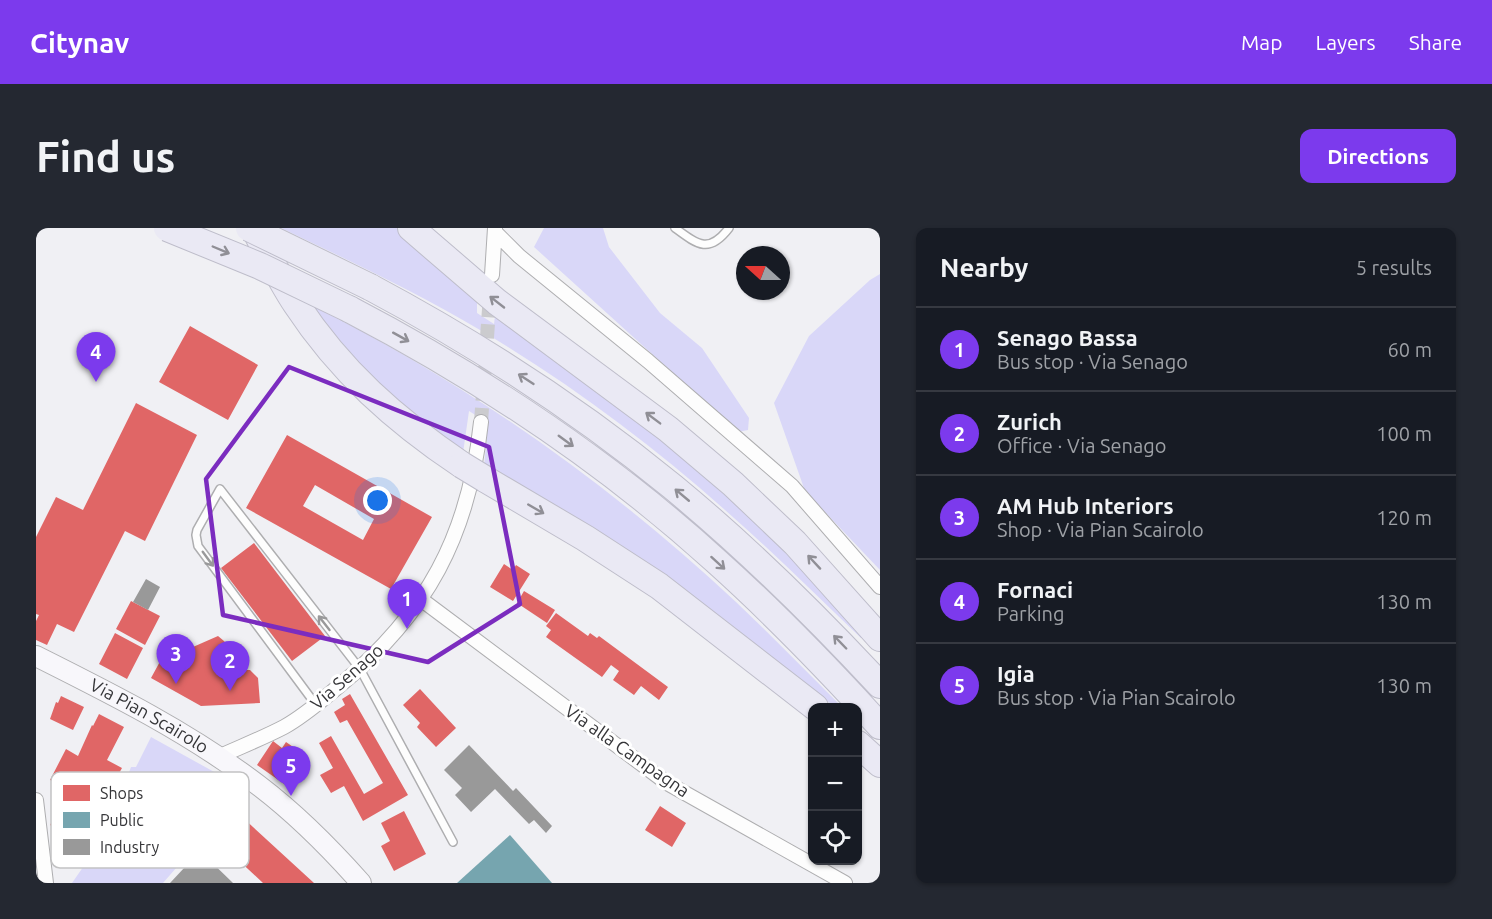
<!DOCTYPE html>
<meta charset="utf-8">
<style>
body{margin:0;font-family:Ubuntu,sans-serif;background:#242831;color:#f1f3f6}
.controls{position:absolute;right:18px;bottom:18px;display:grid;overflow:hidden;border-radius:12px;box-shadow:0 2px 4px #0004}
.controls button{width:54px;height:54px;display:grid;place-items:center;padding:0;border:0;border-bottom:2px solid #363941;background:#171b24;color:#f1f3f6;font:30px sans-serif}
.compass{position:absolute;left:700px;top:18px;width:54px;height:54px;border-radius:50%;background:#171b24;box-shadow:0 2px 4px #0004;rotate:291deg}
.you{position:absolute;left:342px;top:273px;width:21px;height:21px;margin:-15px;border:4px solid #fff;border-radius:50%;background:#1a73e8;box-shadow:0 0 0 9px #1a73e833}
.badge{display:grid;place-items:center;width:39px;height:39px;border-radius:50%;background:#7c3aed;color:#fff;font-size:20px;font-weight:700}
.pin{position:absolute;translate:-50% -50px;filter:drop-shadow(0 2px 3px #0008)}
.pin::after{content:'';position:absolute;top:32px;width:21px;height:18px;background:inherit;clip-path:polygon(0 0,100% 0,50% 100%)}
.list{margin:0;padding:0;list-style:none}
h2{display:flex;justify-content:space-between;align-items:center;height:78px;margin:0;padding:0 24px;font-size:26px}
h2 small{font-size:20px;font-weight:400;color:#9ea1a6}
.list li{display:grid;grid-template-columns:39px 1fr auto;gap:18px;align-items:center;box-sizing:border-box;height:84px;padding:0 24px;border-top:2px solid #363941}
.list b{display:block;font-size:22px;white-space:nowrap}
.list p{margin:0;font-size:20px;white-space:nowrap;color:#9ea1a6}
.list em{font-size:20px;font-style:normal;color:#9ea1a6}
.icon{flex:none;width:33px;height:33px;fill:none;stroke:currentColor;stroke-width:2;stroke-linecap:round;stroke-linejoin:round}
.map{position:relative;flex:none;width:844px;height:655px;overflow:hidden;border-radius:12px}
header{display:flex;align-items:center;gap:36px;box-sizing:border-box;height:84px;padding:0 30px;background:#7c3aed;color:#fff}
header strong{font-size:28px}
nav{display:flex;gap:33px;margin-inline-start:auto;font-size:21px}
.intro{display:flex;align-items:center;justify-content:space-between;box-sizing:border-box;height:144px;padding:0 36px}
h1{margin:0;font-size:42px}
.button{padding:15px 27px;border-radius:12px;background:#7c3aed;color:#fff;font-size:21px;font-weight:700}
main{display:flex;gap:36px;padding:0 36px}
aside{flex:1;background:#171b24;border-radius:12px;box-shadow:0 2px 4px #0004}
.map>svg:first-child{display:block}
</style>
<header>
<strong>Citynav</strong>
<nav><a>Map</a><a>Layers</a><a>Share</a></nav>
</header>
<div class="intro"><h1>Find us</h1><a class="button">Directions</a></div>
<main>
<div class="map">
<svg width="844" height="655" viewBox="0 0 844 655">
<rect width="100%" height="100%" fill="#f0f0f4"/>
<path fill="#d9d7f8" d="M245,0H361L435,66L441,74V85L458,96L459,88L599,187L732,303L827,408L825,410C780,367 736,323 689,282C614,215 530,153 444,102C380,64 312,32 245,0Z
M508,0H567L573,19L624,85L666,120L713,190L712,202L702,204L498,19Z
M844,46V342L769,263L738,175L773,108L834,52Z
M273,76C428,153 573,255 700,374C736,408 771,444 806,479H799L691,395L448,239L452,195L433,183L427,225L409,213L324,141Z
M115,509L209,561L127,655H36C61,621 80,579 95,539H100Z"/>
<path fill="#e06666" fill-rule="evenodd" d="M154,98L222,137L192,192L123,154Z
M100,175L161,207L109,313L89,303L38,404L21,396L11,417L0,412V393L3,387L0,386V309L20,269L47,282Z
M251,207L396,289L355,361L210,280ZM279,257L338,291L327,312L267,278Z
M218,315L289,408L256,433L185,340Z
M468,336L477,342L480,337L494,346L477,373L454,359Z
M488,363L519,382L511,395L481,375Z
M95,373L124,388L109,417L80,401Z
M520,385L552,408L554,405L561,410L563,408L632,459L623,472L605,458L598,467L577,452L583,443L575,437L566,449L510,409L515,402L510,398Z
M79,405L107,420L91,451L63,436Z
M182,408L188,413L211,442H214L222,450L224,475L165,478L115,450L127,428L137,424L141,426Z
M384,461L420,500L400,519L381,499L384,495L367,477Z
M314,466L372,567L327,593L308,558L295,565L284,547L297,540L283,515L295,508L328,566L347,555L311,492L304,495L298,484L309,477L306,471Z
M25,468L48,479L37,502L14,491L20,474L22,475Z
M63,486L88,499L71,532L86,540L81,549L85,553L50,619L23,606L25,604L14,597L33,562L14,552L30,521L42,528L56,497L57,498Z
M237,513L246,520L250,514L263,523L259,528L268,534L251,558L221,537Z
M624,578L650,595L636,619L609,602Z
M368,583L390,626L358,643L345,618L354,613L345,595Z
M205,588L278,655H227L182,613Z"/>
<path fill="#76a5af" d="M474,607L516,655H421Z"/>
<path fill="#999" d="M110,351L124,359L112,382L97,374Z
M433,517L477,563L480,560L516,598L510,605L498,592L493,596L459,561L435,584L419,567L426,560L408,542Z
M164,623L197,655H134Z"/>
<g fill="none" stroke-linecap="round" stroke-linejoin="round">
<path stroke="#cbcbce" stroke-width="14" stroke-dasharray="14 7" stroke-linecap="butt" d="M445,194L454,67"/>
<defs>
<path id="service" d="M639,0C662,17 673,26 693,0
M280,477L162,318L160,307L161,302L184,261L324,441L417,614"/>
<path id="minor" d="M459,4L483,28L612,133L756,258L844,359
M456,47L459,0
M386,372L631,555L809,655
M182,529C204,519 227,510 248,499C268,488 286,472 303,458C391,386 433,307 445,194
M0,572L10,655"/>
<g id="secondary">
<path id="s1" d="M0,428C76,466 154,505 222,557C259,585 294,620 325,655"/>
</g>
<path id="motorway" d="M218,0C231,25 244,52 260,76C304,143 359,192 426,237
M375,0L461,74L632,201L697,256L759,315L844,410
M334,59C441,116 543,182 637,259C711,320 779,387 844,457
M313,81C445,150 570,233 680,333C738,385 792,441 844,498
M449,251L549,310L623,358L779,479
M822,516L844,536"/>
</defs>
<use href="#service" stroke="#aeaeb0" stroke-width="10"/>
<use href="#minor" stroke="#aeaeb0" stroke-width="16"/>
<use href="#secondary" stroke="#aeaeb0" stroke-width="22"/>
<use href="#motorway" stroke="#bebdca" stroke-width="28"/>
<use href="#service" stroke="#fdfdfd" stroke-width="7"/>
<use href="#minor" stroke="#fdfdfd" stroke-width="14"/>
<use href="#secondary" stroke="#f8f7fb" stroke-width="20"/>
<use href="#motorway" stroke="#eae9f4" stroke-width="26"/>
<defs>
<path id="motorway-bridge" d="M131,0L224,38L313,81
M213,0L334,59
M426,237L449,251"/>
</defs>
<use href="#motorway-bridge" stroke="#bebdca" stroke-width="28" stroke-linecap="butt"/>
<use href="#motorway-bridge" stroke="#eae9f4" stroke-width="26"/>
</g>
<defs><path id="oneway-shaft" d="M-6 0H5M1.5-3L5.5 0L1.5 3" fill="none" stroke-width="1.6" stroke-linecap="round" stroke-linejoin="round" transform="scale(1.5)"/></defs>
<g stroke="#908f96">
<use href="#oneway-shaft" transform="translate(185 22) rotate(23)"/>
<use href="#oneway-shaft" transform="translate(461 74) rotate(-142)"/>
<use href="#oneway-shaft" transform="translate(365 109) rotate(29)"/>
<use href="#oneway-shaft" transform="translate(490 151) rotate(-147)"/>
<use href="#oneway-shaft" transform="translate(617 190) rotate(-143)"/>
<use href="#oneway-shaft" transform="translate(530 213) rotate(36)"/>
<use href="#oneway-shaft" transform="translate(646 267) rotate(-140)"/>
<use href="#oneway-shaft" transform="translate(500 281) rotate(30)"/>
<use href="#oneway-shaft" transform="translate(778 334) rotate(-133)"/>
<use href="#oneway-shaft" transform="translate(682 335) rotate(42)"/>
<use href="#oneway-shaft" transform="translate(804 414) rotate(-134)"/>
</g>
<g stroke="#99999a">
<use href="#oneway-shaft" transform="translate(172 331) rotate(54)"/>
<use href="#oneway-shaft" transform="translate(288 395) rotate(-128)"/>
</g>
<path fill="none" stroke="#7b2cbf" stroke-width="4.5" stroke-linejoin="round" d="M253,139L453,219L484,376L392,434L187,387L170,251Z"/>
<g text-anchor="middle" stroke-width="6" stroke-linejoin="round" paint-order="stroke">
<g font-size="18" fill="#353538" stroke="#fff">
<text transform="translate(311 449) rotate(-41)" y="6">Via Senago</text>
<text dy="6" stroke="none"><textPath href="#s1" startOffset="128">Via Pian Scairolo</textPath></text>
<text transform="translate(591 523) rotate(35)" y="6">Via alla Campagna</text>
</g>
</g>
<rect x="15" y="544" width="198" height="96" rx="9" fill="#fff" stroke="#c2c2c3" stroke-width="1.5"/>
<rect x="27" y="557" width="27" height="16" fill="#e06666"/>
<rect x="27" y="584" width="27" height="16" fill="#76a5af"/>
<rect x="27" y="611" width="27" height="16" fill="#999"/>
<g font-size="16" fill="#353538">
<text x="64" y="571">Shops</text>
<text x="64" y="598">Public</text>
<text x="64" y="625">Industry</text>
</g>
</svg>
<div class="controls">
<button>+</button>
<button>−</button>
<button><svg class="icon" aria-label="locate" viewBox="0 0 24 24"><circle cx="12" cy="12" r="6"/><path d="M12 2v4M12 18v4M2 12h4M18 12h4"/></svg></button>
</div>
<svg class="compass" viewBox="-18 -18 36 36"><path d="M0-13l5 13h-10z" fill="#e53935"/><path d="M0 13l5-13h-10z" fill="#9ea1a6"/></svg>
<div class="you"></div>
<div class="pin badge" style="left:371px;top:401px">1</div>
<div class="pin badge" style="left:194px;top:463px">2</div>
<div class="pin badge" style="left:140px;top:456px">3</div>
<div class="pin badge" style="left:60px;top:154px">4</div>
<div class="pin badge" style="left:255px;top:568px">5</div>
</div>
<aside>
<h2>Nearby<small>5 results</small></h2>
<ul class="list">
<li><span class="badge">1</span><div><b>Senago Bassa</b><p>Bus stop · Via Senago</p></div><em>60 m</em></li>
<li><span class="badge">2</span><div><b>Zurich</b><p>Office · Via Senago</p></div><em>100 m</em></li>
<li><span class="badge">3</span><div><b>AM Hub Interiors</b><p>Shop · Via Pian Scairolo</p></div><em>120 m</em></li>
<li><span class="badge">4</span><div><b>Fornaci</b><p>Parking</p></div><em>130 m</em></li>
<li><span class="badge">5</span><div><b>Igia</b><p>Bus stop · Via Pian Scairolo</p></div><em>130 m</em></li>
</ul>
</aside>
</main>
